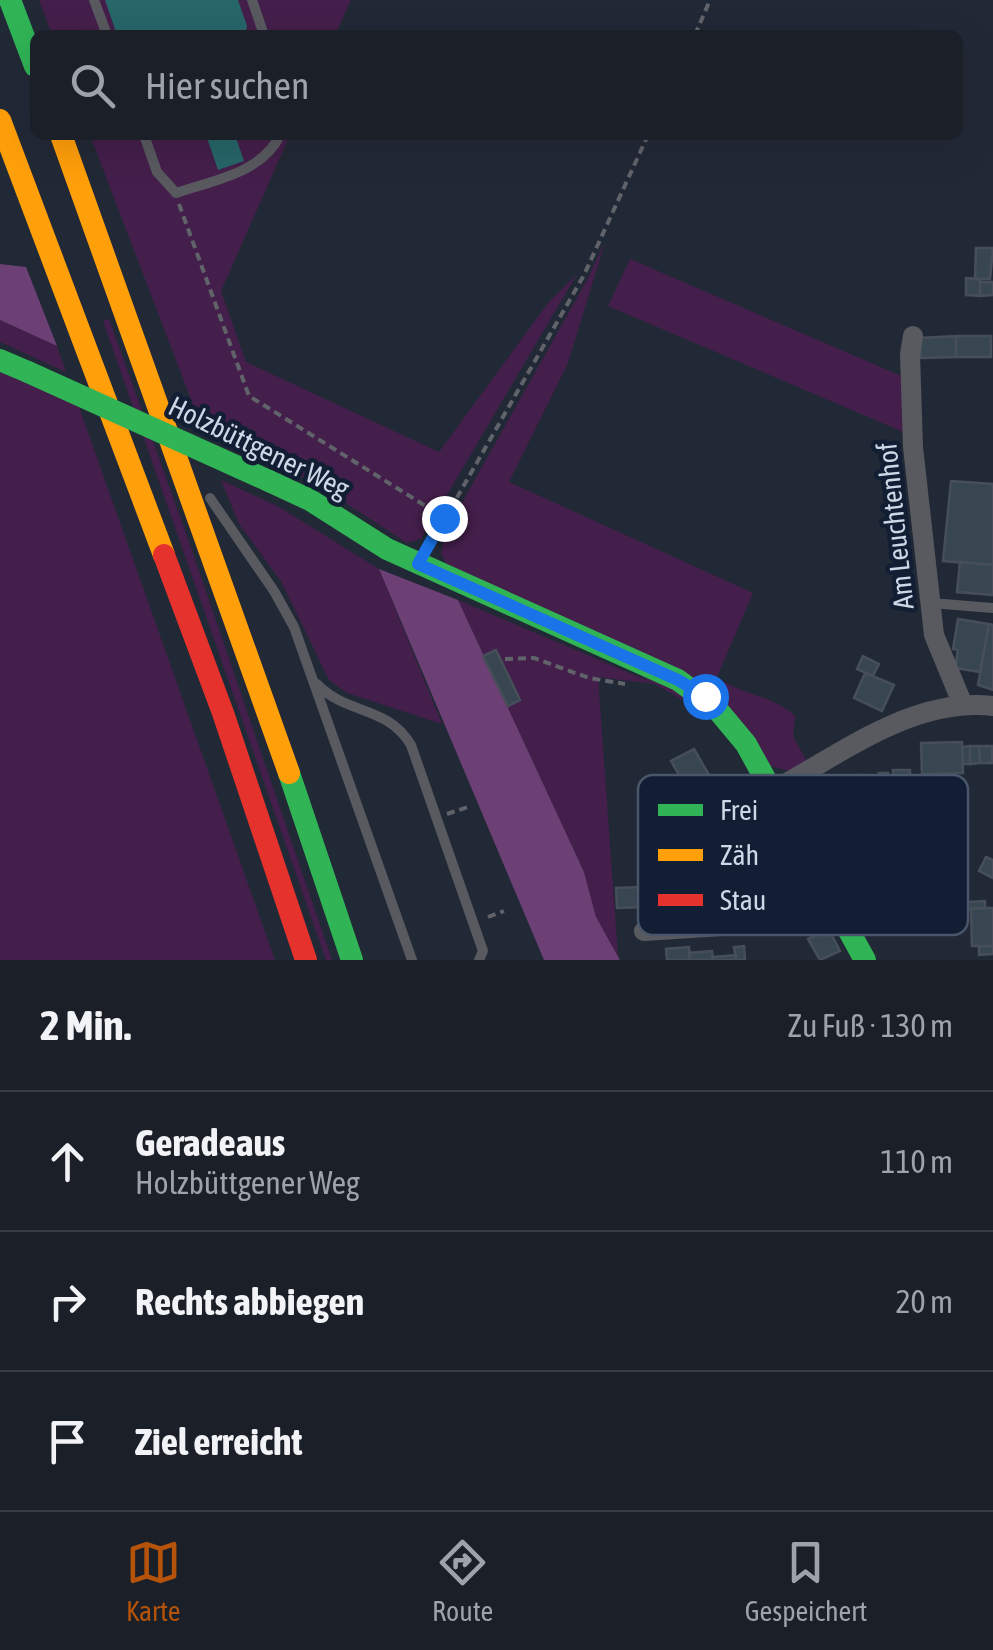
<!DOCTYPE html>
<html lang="de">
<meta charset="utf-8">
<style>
body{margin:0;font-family:"Asap Condensed",sans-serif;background:#232730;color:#f1f3f6}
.stop{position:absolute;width:30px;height:30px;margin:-22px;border:8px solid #1a73e8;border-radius:50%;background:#fff}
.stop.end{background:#1a73e8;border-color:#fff;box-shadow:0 2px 10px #0008}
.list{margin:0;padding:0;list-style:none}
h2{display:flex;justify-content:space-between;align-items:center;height:130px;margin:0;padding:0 40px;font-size:42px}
h2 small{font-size:32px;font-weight:400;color:#9fa2a8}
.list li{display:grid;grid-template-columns:65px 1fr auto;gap:30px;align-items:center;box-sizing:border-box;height:140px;padding:0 40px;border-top:2px solid #383d45}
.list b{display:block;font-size:38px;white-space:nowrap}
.list p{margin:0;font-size:32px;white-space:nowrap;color:#9fa2a8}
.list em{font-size:32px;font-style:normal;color:#9fa2a8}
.icon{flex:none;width:55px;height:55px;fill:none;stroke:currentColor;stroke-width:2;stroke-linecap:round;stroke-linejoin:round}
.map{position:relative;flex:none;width:993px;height:960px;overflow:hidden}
.search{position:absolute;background:#1a1f28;box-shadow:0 10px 40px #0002;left:30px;right:30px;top:30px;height:110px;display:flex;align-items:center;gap:25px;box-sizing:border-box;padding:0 35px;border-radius:15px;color:#9fa2a8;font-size:38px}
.sheet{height:550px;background:#1a1f28}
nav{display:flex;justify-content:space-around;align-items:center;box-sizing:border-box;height:140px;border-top:2px solid #383d45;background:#1a1f28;font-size:28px;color:#9fa2a8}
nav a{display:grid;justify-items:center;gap:5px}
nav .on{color:#b45309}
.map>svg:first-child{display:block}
</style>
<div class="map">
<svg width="993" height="960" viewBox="0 0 993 960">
<rect width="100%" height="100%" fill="#222936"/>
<path fill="#441f4b" d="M39,0H351L335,35H52Z
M90,135H290L221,291L246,362L439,452L548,303L577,274L421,539L407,543L326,490L200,423Z
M605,242L568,363L509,482L753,593L717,677C742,696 771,694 795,716L793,736L807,762L789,771L770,766L757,743L447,564L441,554L446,531L587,280Z
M630,259L906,378L908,434L608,306Z
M109,319L188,539L332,960H326L103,321Z
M0,320L57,346L66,372L0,342Z
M0,371L79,407L275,960H0Z
M221,480L279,507L379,569L442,724L347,693L329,680L281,581L239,524Z
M458,600L655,684L598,677L618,956L596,917L584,872Z"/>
<path fill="#6c3f75" d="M0,264L26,267L57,346L0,320Z
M379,569L458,600L584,872L596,917L620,960H544Z"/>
<path fill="#276669" d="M105,0H238L247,26L245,35H117Z
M206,135H235L244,161L218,170Z"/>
<path fill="#384651" stroke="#464f59" stroke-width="2.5" d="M976,248H993L990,279H975Z
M966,278L980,279V296L966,295Z
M980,282H993V295L980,296Z
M956,336V357L921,358L920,338Z
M956,336H991V357H956Z
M951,481L993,484V565L943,561Z
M960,562L993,565V595L957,592Z
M958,619L989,624L980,672L955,668L958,650L953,649Z
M989,624L993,625V690L978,685Z
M496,650L520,700L508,706L483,656Z
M863,656L879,664L873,676L857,669Z
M865,673L894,685L882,711L854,698Z
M962,742L963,773L922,774L921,743Z
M970,746V764H963L962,747Z
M970,746H979L980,763L970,764Z
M979,746H992V763H980Z
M694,749L712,780L682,797L675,784L682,780L671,761Z
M893,770H910V787L894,788Z
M879,773H888L889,793H894L891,817H874V808H865L862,775L879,777Z
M986,857L993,860V878L979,871Z
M641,887L642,907L617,908L616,888Z
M985,901V908L968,909V902Z
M985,908H993V946H972L971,909Z
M828,928L840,951L820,960L808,939Z
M744,946L745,960H736L734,947Z
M979,946H993V954L979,955Z
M689,947L690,960H667L666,949Z
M712,951L713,960H690L689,953Z
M736,955V960H713L712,957Z"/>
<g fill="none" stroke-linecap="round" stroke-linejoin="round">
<path stroke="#61636a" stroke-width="4" stroke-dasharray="8 5" stroke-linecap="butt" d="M695,35L710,0
M179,204L249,396L445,518
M431,543L584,275L648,135
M505,659L534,658L589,678L625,684
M447,814L468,807
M488,917L504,911"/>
<path stroke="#585a60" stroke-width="10" d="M94,0L107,35
M252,0L264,35
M144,135L157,172L176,193C214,180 262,173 280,135
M210,498L274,591L294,627L412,960
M931,603L993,608
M317,684C346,715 387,705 411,745L483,951L479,960"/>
<path stroke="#585a60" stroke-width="20" d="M913,336L910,354L913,447L934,635L963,705
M772,791C840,755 912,697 993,706
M644,931L842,918"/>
<path stroke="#30b455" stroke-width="22" d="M10,0L35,66
M0,360L28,372
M269,481L310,500L387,549L678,680L716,708L746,744L865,960
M289,773L352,960"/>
<path stroke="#ff9f0a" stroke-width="22" d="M0,120L164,555
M61,135L289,773"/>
<path stroke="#e5322d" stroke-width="22" d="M164,555L223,713L306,960"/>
<path stroke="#30b455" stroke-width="22" d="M28,372L269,481"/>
</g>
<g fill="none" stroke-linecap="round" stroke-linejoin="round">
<path stroke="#1a73e8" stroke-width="12" d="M444,518L418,564L678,680L705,696"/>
</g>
<g text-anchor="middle" stroke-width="9" stroke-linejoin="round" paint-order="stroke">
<g font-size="28" fill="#ced7e6" stroke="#111e33">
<text transform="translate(259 447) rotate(26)" y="10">Holzbüttgener Weg</text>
<text transform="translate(895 526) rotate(-96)" y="10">Am Leuchtenhof</text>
</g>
</g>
<rect x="638" y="775" width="330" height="160" rx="15" fill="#111e33" stroke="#4a5669" stroke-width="2.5"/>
<rect x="658" y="804" width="45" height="12" fill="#30b455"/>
<rect x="658" y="849" width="45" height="12" fill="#ff9f0a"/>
<rect x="658" y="894" width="45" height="12" fill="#e5322d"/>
<g font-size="28" fill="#ced7e6">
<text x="720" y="820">Frei</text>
<text x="720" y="865">Zäh</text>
<text x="720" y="910">Stau</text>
</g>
</svg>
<div class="stop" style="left:705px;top:696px"></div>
<div class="stop end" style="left:444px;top:518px"></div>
<div class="search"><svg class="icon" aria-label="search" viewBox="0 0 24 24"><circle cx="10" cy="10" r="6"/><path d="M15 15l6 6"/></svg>Hier suchen</div>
</div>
<section class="sheet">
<h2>2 Min.<small>Zu Fuß · 130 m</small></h2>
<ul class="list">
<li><svg class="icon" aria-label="ahead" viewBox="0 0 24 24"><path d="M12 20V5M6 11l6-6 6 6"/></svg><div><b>Geradeaus</b><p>Holzbüttgener Weg</p></div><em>110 m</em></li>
<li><svg class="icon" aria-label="right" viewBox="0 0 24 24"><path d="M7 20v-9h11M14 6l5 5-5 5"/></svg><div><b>Rechts abbiegen</b></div><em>20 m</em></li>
<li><svg class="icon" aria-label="arrive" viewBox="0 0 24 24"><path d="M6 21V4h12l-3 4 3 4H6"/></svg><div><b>Ziel erreicht</b></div></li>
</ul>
</section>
<nav>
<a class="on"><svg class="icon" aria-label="map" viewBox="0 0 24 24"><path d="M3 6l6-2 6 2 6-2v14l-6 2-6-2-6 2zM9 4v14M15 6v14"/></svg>Karte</a>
<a><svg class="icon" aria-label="directions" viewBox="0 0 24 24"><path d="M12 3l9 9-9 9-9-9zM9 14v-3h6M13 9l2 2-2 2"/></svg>Route</a>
<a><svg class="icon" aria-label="saved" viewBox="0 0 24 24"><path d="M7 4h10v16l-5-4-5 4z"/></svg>Gespeichert</a>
</nav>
